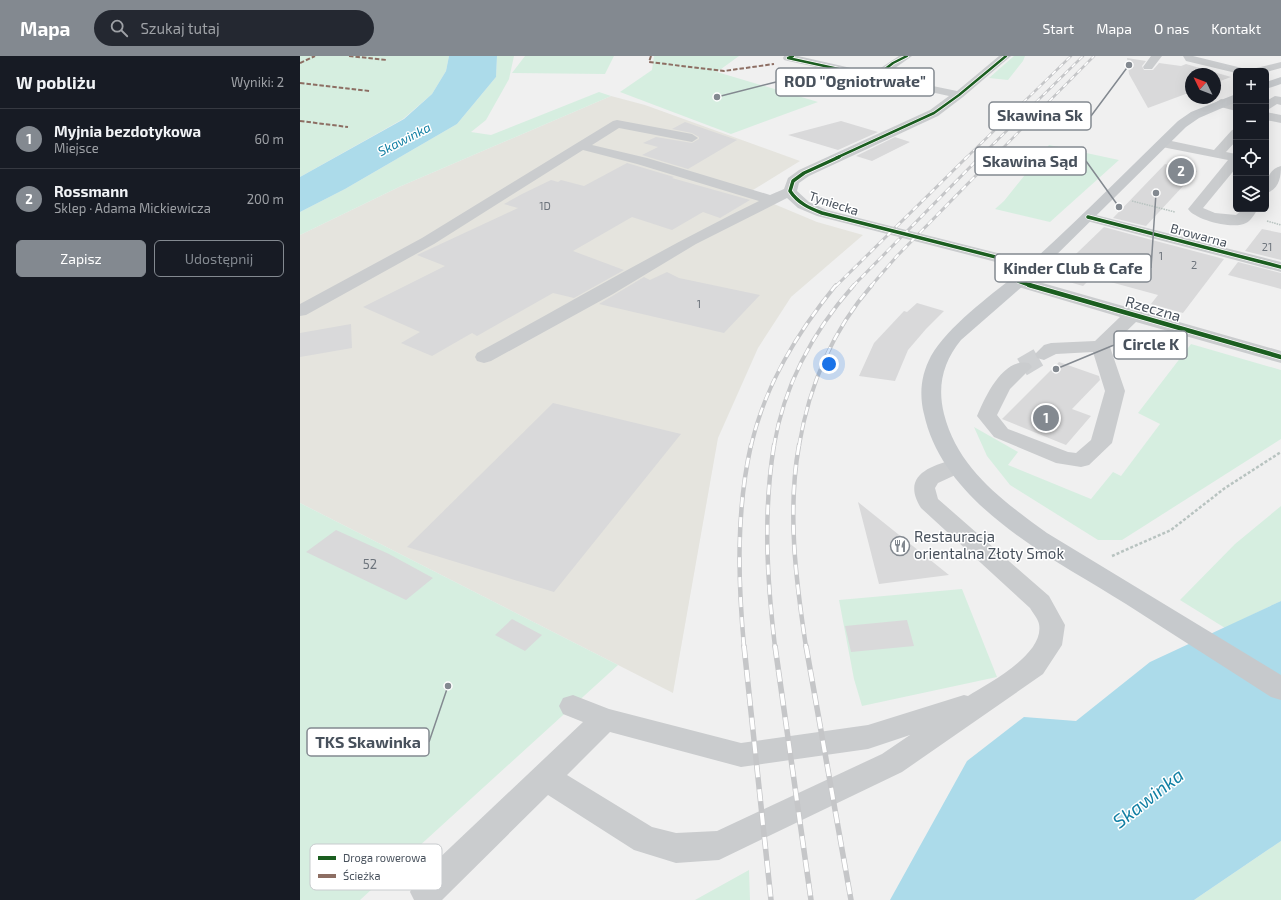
<!DOCTYPE html>
<html lang="pl">
<meta charset="utf-8">
<style>
body{margin:0;font-family:"Exo 2",sans-serif;background:#242831;color:#f1f3f6}
.controls{position:absolute;right:12px;top:12px;display:grid;overflow:hidden;border-radius:6px;box-shadow:0 4px 16px #0002}
.controls button{width:36px;height:36px;display:grid;place-items:center;padding:0;border:0;border-bottom:1px solid #363941;background:#171b24;color:#f1f3f6;font:20px sans-serif}
.compass{position:absolute;left:885px;top:12px;width:36px;height:36px;border-radius:50%;background:#171b24;box-shadow:0 4px 16px #0002;rotate:313deg}
.you{position:absolute;left:529px;top:308px;width:14px;height:14px;margin:-10px;border:3px solid #fff;border-radius:50%;background:#1a73e8;box-shadow:0 0 0 6px #1a73e833}
.badge{display:grid;place-items:center;width:26px;height:26px;border-radius:50%;background:#838990;color:#fff;font-size:13px;font-weight:700}
.pin{position:absolute;translate:-50% -50%;border:2px solid #fff;box-shadow:0 1px 4px #0006}
.list{margin:0;padding:0;list-style:none}
h2{display:flex;justify-content:space-between;align-items:center;height:52px;margin:0;padding:0 16px;font-size:17px}
h2 small{font-size:13px;font-weight:400;color:#9ea1a6}
.list li{display:grid;grid-template-columns:26px 1fr auto;gap:12px;align-items:center;box-sizing:border-box;height:60px;padding:0 16px;border-top:1px solid #363941}
.list b{display:block;font-size:15px;white-space:nowrap}
.list p{margin:0;font-size:13px;white-space:nowrap;color:#9ea1a6}
.list em{font-size:13px;font-style:normal;color:#9ea1a6}
.actions{display:flex;gap:8px;padding:12px 16px}
.actions a{flex:1;padding:9px 0;border:1px solid #838990;border-radius:6px;text-align:center;font-size:14px;color:#838990}
.actions .main{background:#838990;color:#fff}
.icon{flex:none;width:22px;height:22px;fill:none;stroke:currentColor;stroke-width:2;stroke-linecap:round;stroke-linejoin:round}
.map{position:relative;flex:none;width:981px;height:844px;overflow:hidden}
header{display:flex;align-items:center;gap:24px;box-sizing:border-box;height:56px;padding:0 20px;background:#838990;color:#fff}
header strong{font-size:19px}
nav{display:flex;gap:22px;margin-inline-start:auto;font-size:14px}
.search{width:280px;height:36px;background:#242831;display:flex;align-items:center;gap:10px;box-sizing:border-box;padding:0 14px;border-radius:22px;color:#9ea1a6;font-size:15px}
main{display:flex}
aside{flex:1;background:#171b24}
.map>svg:first-child{display:block}
</style>
<header>
<strong>Mapa</strong>
<div class="search"><svg class="icon" aria-label="search" viewBox="0 0 24 24"><circle cx="10" cy="10" r="6"/><path d="M15 15l6 6"/></svg>Szukaj tutaj</div>
<nav><a>Start</a><a>Mapa</a><a>O nas</a><a>Kontakt</a></nav>
</header>
<main>
<aside>
<h2>W pobliżu<small>Wyniki: 2</small></h2>
<ul class="list">
<li><span class="badge">1</span><div><b>Myjnia bezdotykowa</b><p>Miejsce</p></div><em>60 m</em></li>
<li><span class="badge">2</span><div><b>Rossmann</b><p>Sklep · Adama Mickiewicza</p></div><em>200 m</em></li>
</ul>
<div class="actions"><a class="main">Zapisz</a><a>Udostępnij</a></div>
</aside>
<div class="map">
<svg width="981" height="844" viewBox="0 0 981 844">
<rect width="100%" height="100%" fill="#f0f0f0"/>
<path fill="#e5e4de" d="M311,40L345,49L500,105L453,134L474,148L517,166L563,179L491,241L458,292L418,382L373,637L0,447V179L99,131Z"/>
<path fill="#d6eee0" d="M0,0H149L146,15L132,38L103,63L0,121Z
M197,0H214L209,23L186,64L171,76L191,79L299,36L311,40L99,131L0,179V156L45,133L157,68L196,21Z
M225,0H314L305,18L212,17Z
M354,0H439L417,16L518,46L431,78L320,36L352,14Z
M714,0H725L723,5L708,24L689,22Z
M749,89L819,104L750,166L695,153L704,145Z
M891,288L981,314V383L822,484H798L710,429L687,400L674,371L718,396L708,409L791,443L813,416L821,420L860,368L838,357Z
M0,447L318,609L60,844H0Z
M981,450V545L925,572L880,544L935,488Z
M662,533L697,621L562,650L554,623L539,544Z
M981,785V844H894Z
M449,814L450,844H395Z"/>
<path fill="#acdbea" d="M149,0H197L196,21L157,68L45,133L0,156V121L104,63L132,38L146,15Z
M981,545V785L894,844H590L667,705L720,664L724,661L776,665L850,606Z"/>
<path fill="#d9d9da" d="M827,2L846,5L842,10L844,14H853L859,7L881,10L886,8L931,21L915,27V18H891V36L848,52L829,18Z
M541,65L578,76L538,94L488,79Z
M385,66L437,84L388,113L342,99L358,91L343,87L356,81L392,87L399,83V81L392,77L372,73Z
M595,81L610,86L572,105L556,100Z
M327,107L374,121L372,122L450,144L420,162L403,156L372,174L332,161L273,195L324,214L274,242L253,237L177,280L172,277L132,300L101,287L120,276L63,251L145,210L117,199L218,152L204,148L222,138L251,124L258,126L261,124L284,130Z
M865,108L897,115L846,170L813,162Z
M804,171L837,180L924,203L883,257L851,248L858,239L792,221L783,230L752,221Z
M962,173L981,177V204L945,195Z
M938,206L981,217V233L928,219Z
M367,216L379,222L460,239L424,277L299,248L344,221L350,224Z
M617,247L644,255L626,273L608,294L595,325L559,320L574,287L604,255L607,256Z
M51,268L52,292L0,301V277Z
M759,306L799,320L800,324L772,353L791,360L766,389L702,363Z
M253,347L381,378L254,536L107,491Z
M558,446L649,519L579,528Z
M36,474L89,498L133,522L106,544L6,496Z
M212,563L242,579L225,595L195,579Z
M607,564L614,590L551,596L545,570Z"/>
<g fill="none" stroke-linecap="round" stroke-linejoin="round">
<path stroke="#ced0d2" stroke-width="19" stroke-dasharray="19 10" stroke-linecap="butt" d="M722,311L744,298"/>
<path stroke="#b8c3c0" stroke-width="1.5" stroke-dasharray="1.5 1" stroke-linecap="butt" d="M832,145L875,156
M967,165L981,169"/>
<path stroke="#b8c3c0" stroke-width="2.5" stroke-dasharray="3 2" stroke-linecap="butt" d="M812,500L871,474L925,432L981,396"/>
<path fill="#caccce" fill-rule="evenodd" d="M484,0H498L573,17L599,0H612L584,20L657,35L699,0H711L663,41L638,60L509,120L499,127L497,135L509,146L527,154L741,208L743,211L741,214L735,216L517,160L498,152L487,142L396,188L313,238L191,305L184,307L177,305L175,301L177,297C271,246 363,192 459,145L337,108L283,94L134,188L6,259L0,260V248L122,182L313,65L317,64L392,78L398,82L392,86L319,72L292,89L347,102L470,139L484,133L488,122L499,114L630,54L649,40L488,5L484,4L483,2Z
M851,0H862L852,13H844L843,11Z
M883,0H893L946,13L948,15H936V17L886,5Z
M981,6V12L966,16L950,15L952,13Z
M975,40L981,41V49L977,48L966,55V45Z
M921,43L936,47V55L917,50L915,47Z
M966,56L981,59V67L966,64Z
M936,73V85L926,96L936,98V112L903,152L915,157L936,159L943,153H958C955,157 951,165 946,167C934,174 895,164 888,153L928,104L862,91L856,87L862,83L914,94L932,74Z
M981,110C981,121 979,134 966,137C966,126 968,113 981,110Z
M788,157L981,206V216L783,164L781,161L783,158Z
M718,220L981,295V307L836,266L810,291L825,335L812,387L789,409L781,411L756,407L694,381L677,360C685,341 703,301 729,307L732,311L710,333L697,359L708,373L768,396L776,397L791,384L805,335L793,296L756,298L744,304L737,302L735,298L744,289L751,287L795,285L820,261L712,229L710,225L712,221Z
M656,403L664,405L667,410L664,415L638,427L635,432L638,443L749,540L765,569L762,589L743,618L602,716L419,804L376,807L334,794L248,739L142,844H114L110,836L115,825L283,666L263,658L259,650L263,642L273,639L309,653L441,687L568,669L664,639L668,640C689,627 745,598 739,568C738,563 733,557 730,552L621,452C601,420 629,410 656,403ZM310,676L441,711L568,693L610,679L582,698L417,775L376,777L352,771L267,719Z"/>
<path fill="#c6c9cc" fill-rule="evenodd" d="M981,21V28L966,33V26Z
M936,38V46L899,62L886,71L741,214L661,284C643,306 637,330 644,358C658,413 703,445 747,477L981,619V644L971,641C923,610 874,579 826,548C753,502 644,450 624,358C619,338 621,319 631,300C650,267 698,234 728,209C780,163 828,113 878,65L891,56Z"/>
<defs>
<path id="rail-far4" d="M666,102L771,0
M679,102L783,0
M693,102L794,0"/>
<path id="rail-far3" d="M536,230L667,101
M553,230L680,101
M571,230L597,200L694,101"/>
<path id="rail-far2" d="M451,390C465,329 497,277 536,229
M474,390C484,329 514,274 554,229
M499,390C509,330 532,275 572,229"/>
<path id="rail-far1" d="M474,389C463,457 467,523 475,591
M499,389C487,456 496,525 506,591
M444,591C438,524 436,456 451,389"/>
<path id="rail" d="M444,590L471,844
M475,590L511,844
M506,590L551,844"/>
</defs>
<use href="#rail-far4" stroke="#c5c6c8" stroke-width="2.5"/>
<use href="#rail-far3" stroke="#c5c6c8" stroke-width="3"/>
<use href="#rail-far2" stroke="#c5c6c8" stroke-width="4"/>
<use href="#rail-far1" stroke="#c5c6c8" stroke-width="4.5"/>
<use href="#rail" stroke="#c5c6c8" stroke-width="5.5"/>
<use href="#rail-far4" stroke="#fff" stroke-width="1.5" stroke-dasharray="5" stroke-linecap="butt"/>
<use href="#rail-far3" stroke="#fff" stroke-width="2" stroke-dasharray="6" stroke-linecap="butt"/>
<use href="#rail-far2" stroke="#fff" stroke-width="2.5" stroke-dasharray="8" stroke-linecap="butt"/>
<use href="#rail-far1" stroke="#fff" stroke-width="3" stroke-dasharray="10" stroke-linecap="butt"/>
<use href="#rail" stroke="#fff" stroke-width="4" stroke-dasharray="12" stroke-linecap="butt"/>
<path stroke="#8d6e63" stroke-width="2" stroke-dasharray="4.5 2" stroke-linecap="butt" d="M49,0L87,4
M351,0L349,6L424,15L474,8
M0,7L15,0
M0,27L70,35
M0,65L48,71"/>
<defs>
<path id="cycleway-far2" d="M493,0L488,2L575,21L593,7L607,0
M536,102L634,57L659,39L706,0"/>
<path id="cycleway-far1" d="M539,101L504,117L493,125L490,135C498,147 509,152 522,157L735,211
M788,161L981,211
M718,225L732,230"/>
<path id="cycleway" d="M729,229L981,301"/>
</defs>
<use href="#cycleway-far2" stroke="#fff" stroke-width="4"/>
<use href="#cycleway-far1" stroke="#fff" stroke-width="5"/>
<use href="#cycleway" stroke="#fff" stroke-width="6"/>
<use href="#cycleway-far2" stroke="#1b5e20" stroke-width="2.5"/>
<use href="#cycleway-far1" stroke="#1b5e20" stroke-width="3.5"/>
<use href="#cycleway" stroke="#1b5e20" stroke-width="4.5"/>
</g>
<defs>
<symbol id="restaurant-ring" viewBox="-11 -11 22 22"><circle r="9.5" fill="#fff" stroke="#838990" stroke-width="1.5"/><path d="M-5-6h1v4h1v-4h1v4h1v-4h1v5L-1.5 .5V6h-2V.5L-5-1ZM5-6V6H3V1.5H1.5Q1.5-4 5-6Z" fill="#838990"/></symbol>
</defs>
<g fill-rule="evenodd">
<use href="#restaurant-ring" x="589" y="479" width="22" height="22"/>
</g>
<g text-anchor="middle" stroke-width="3" stroke-linejoin="round" paint-order="stroke">
<g font-size="11" fill="#6d747c">
<text x="245" y="154">1D</text>
<text x="967" y="195">21</text>
<text x="861" y="204">1</text>
<text x="894" y="213">2</text>
<text x="399" y="252">1</text>
</g>
<g font-size="13" font-style="italic" fill="#1380a4" stroke="#fff">
<text transform="translate(104 83) rotate(-27)" y="5">Skawinka</text>
</g>
<g font-size="13" fill="#48515c" stroke="#fff">
<text transform="translate(534 147) rotate(18)" y="5">Tyniecka</text>
<text transform="translate(899 179) rotate(15)" y="5">Browarna</text>
</g>
<g font-size="13" fill="#6d747c">
<text x="70" y="513">52</text>
</g>
<g font-size="15" fill="#48515c" stroke="#fff">
<text transform="translate(853 253) rotate(16)" y="5">Rzeczna</text>
</g>
<g font-size="15" fill="#48515c" stroke="#fff" text-anchor="start">
<text x="614" y="486">Restauracja<tspan x="614" dy="17">orientalna Złoty Smok</tspan></text>
</g>
<g font-size="19" font-style="italic" fill="#1380a4" stroke="#fff">
<text transform="translate(848 742) rotate(-38)" y="7">Skawinka</text>
</g>
</g>
<rect x="10" y="788" width="132" height="46" rx="6" fill="#fff" stroke="#c8cbce" stroke-width="1"/>
<rect x="18" y="800" width="18" height="4" fill="#1b5e20"/>
<rect x="18" y="818" width="18" height="4" fill="#8d6e63"/>
<g font-size="11" fill="#48515c">
<text x="43" y="806">Droga rowerowa</text>
<text x="43" y="824">Ścieżka</text>
</g>
<path fill="none" stroke="#838990" stroke-width="1.5" d="M417 41L476 26M829 9L791 60M819 151L786 105M856 137L851 212M756 313L814 289M148 630L129 686"/>
<g fill="#838990" stroke="#fff" stroke-width="1.5">
<circle cx="417" cy="41" r="4"/>
<circle cx="829" cy="9" r="4"/>
<circle cx="819" cy="151" r="4"/>
<circle cx="856" cy="137" r="4"/>
<circle cx="756" cy="313" r="4"/>
<circle cx="148" cy="630" r="4"/>
</g>
<g fill="#fff" stroke="#838990" stroke-width="1.5">
<rect x="476" y="12" width="158" height="28" rx="4"/>
<rect x="689" y="46" width="102" height="28" rx="4"/>
<rect x="675" y="91" width="111" height="28" rx="4"/>
<rect x="695" y="198" width="156" height="28" rx="4"/>
<rect x="814" y="275" width="73" height="28" rx="4"/>
<rect x="7" y="672" width="122" height="28" rx="4"/>
</g>
<g font-size="16" text-anchor="middle" font-weight="bold" fill="#48515c">
<text x="555" y="31">ROD "Ogniotrwałe"</text>
<text x="740" y="65">Skawina Sk</text>
<text x="730" y="111">Skawina Sąd</text>
<text x="773" y="218">Kinder Club &amp; Cafe</text>
<text x="851" y="294">Circle K</text>
<text x="68" y="692">TKS Skawinka</text>
</g>
</svg>
<div class="controls">
<button>+</button>
<button>−</button>
<button><svg class="icon" aria-label="locate" viewBox="0 0 24 24"><circle cx="12" cy="12" r="6"/><path d="M12 2v4M12 18v4M2 12h4M18 12h4"/></svg></button>
<button><svg class="icon" aria-label="layers" viewBox="0 0 24 24"><path d="M12 4l9 5-9 5-9-5zM3 14l9 5 9-5"/></svg></button>
</div>
<svg class="compass" viewBox="-18 -18 36 36"><path d="M0-13l5 13h-10z" fill="#e53935"/><path d="M0 13l5-13h-10z" fill="#9ea1a6"/></svg>
<div class="you"></div>
<div class="pin badge" style="left:746px;top:362px">1</div>
<div class="pin badge" style="left:881px;top:115px">2</div>
</div>
</main>
